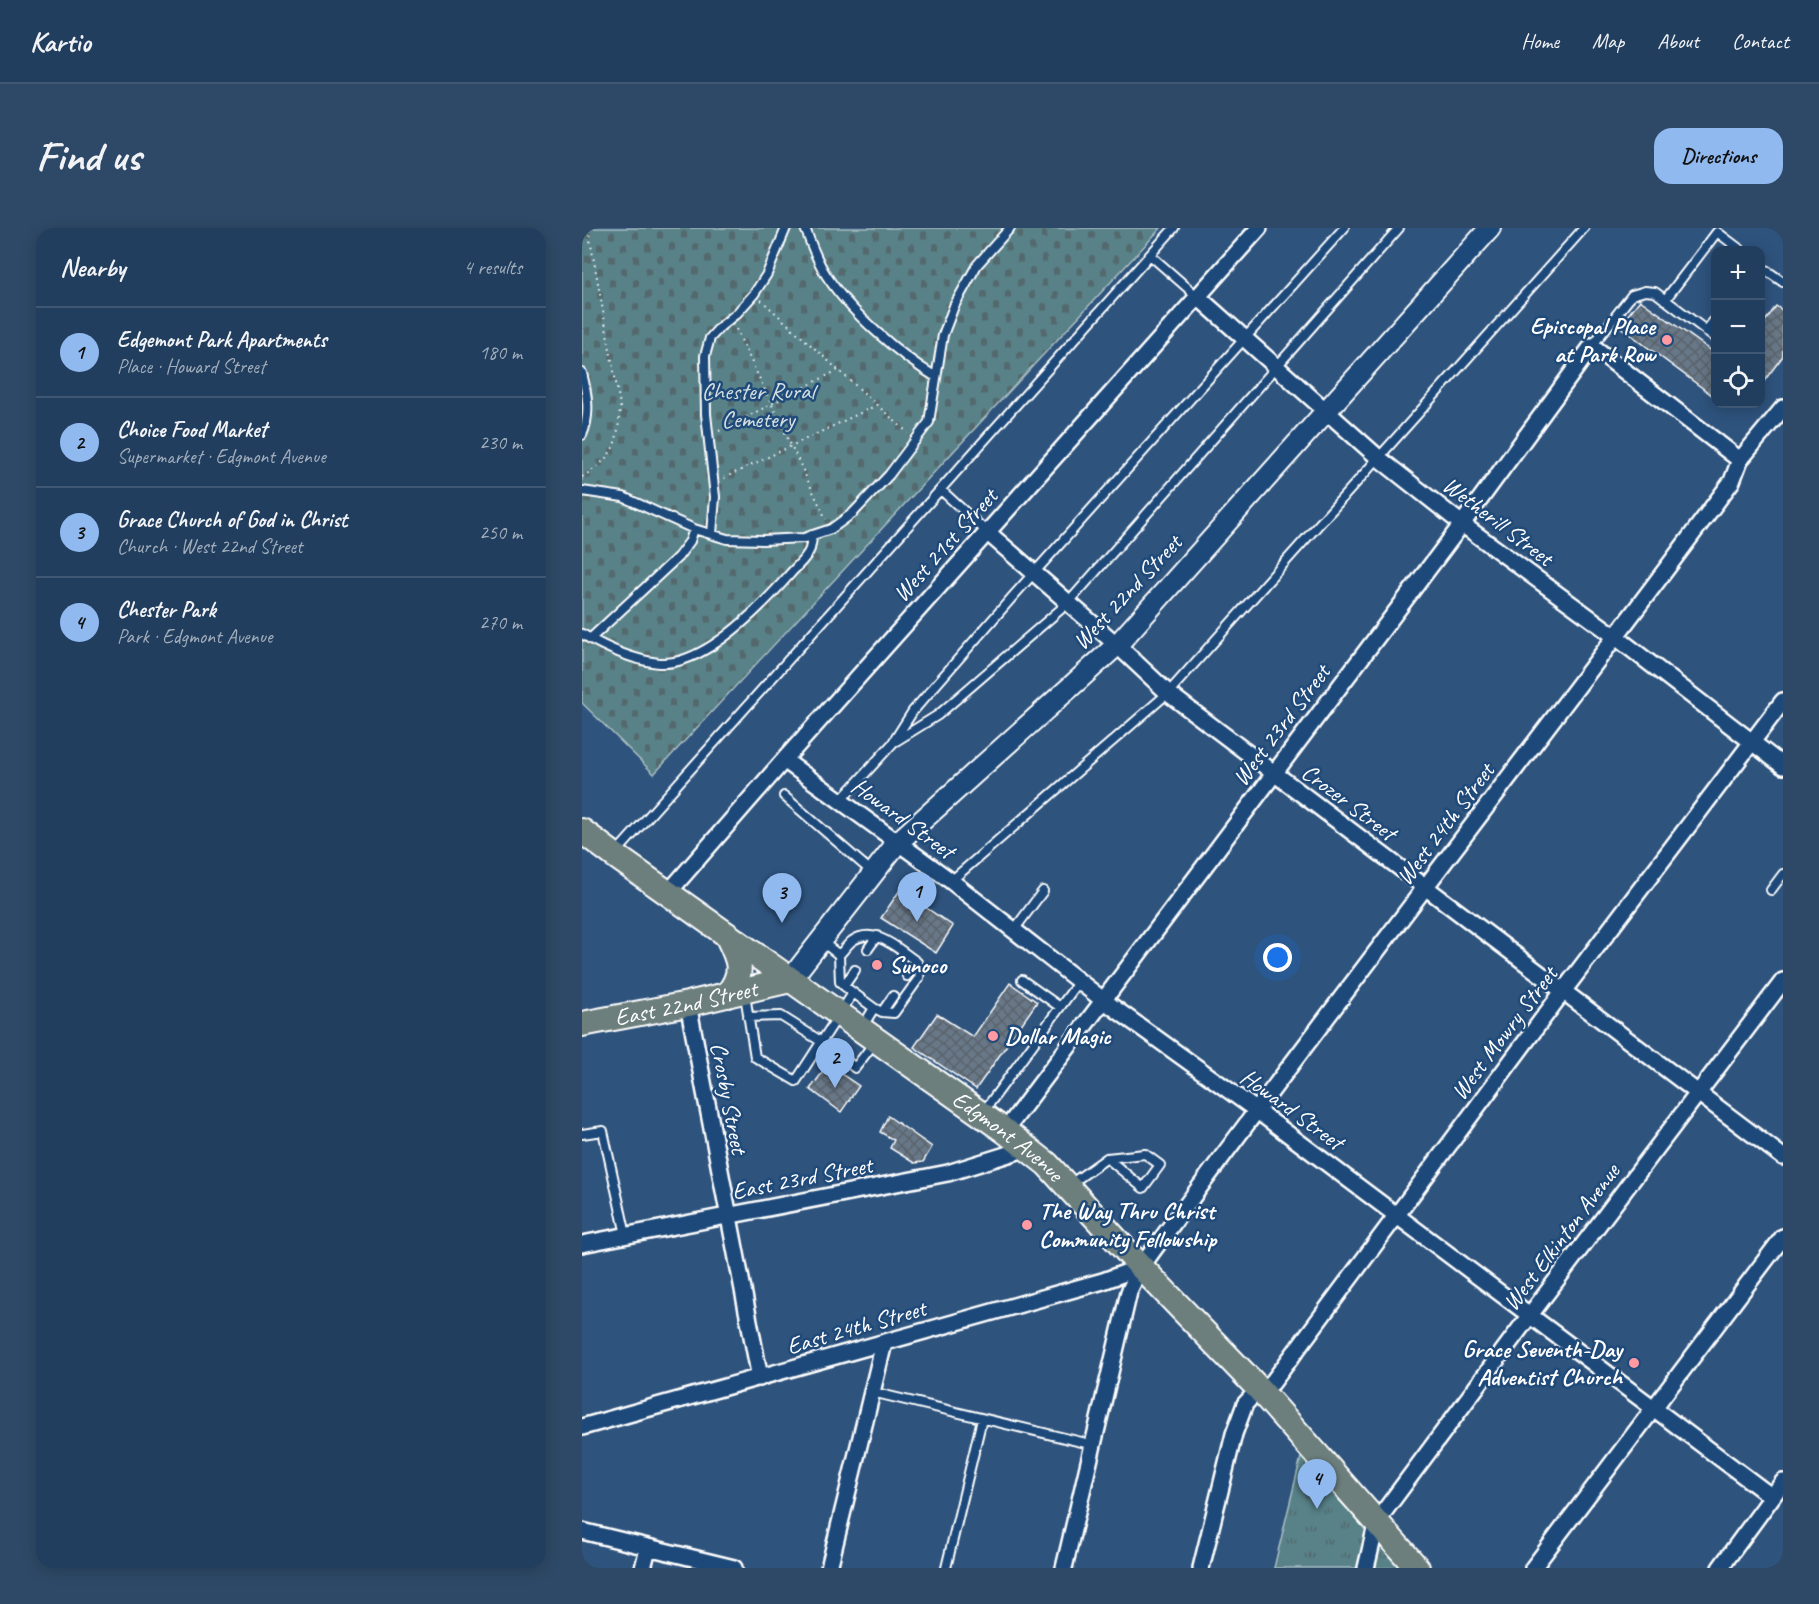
<!DOCTYPE html>
<meta charset="utf-8">
<style>
body{margin:0;font-family:Caveat,sans-serif;background:#2e4967;color:#f1f3f6}
.controls{position:absolute;right:18px;top:18px;display:grid;overflow:hidden;border-radius:12px;box-shadow:0 3px 15px #0003}
.controls button{width:54px;height:54px;display:grid;place-items:center;padding:0;border:0;border-bottom:2px solid #3f5773;background:#223e5e;color:#f1f3f6;font:30px sans-serif}
.you{position:absolute;left:696px;top:730px;width:21px;height:21px;margin:-15px;border:4px solid #fff;border-radius:50%;background:#1a73e8;box-shadow:0 0 0 9px #1a73e833}
.badge{display:grid;place-items:center;width:39px;height:39px;border-radius:50%;background:#90b9f0;color:#111;font-size:20px;font-weight:700}
.pin{position:absolute;translate:-50% -50px;filter:drop-shadow(0 2px 3px #0008)}
.pin::after{content:'';position:absolute;top:32px;width:21px;height:18px;background:inherit;clip-path:polygon(0 0,100% 0,50% 100%)}
.list{margin:0;padding:0;list-style:none}
h2{display:flex;justify-content:space-between;align-items:center;height:78px;margin:0;padding:0 24px;font-size:26px}
h2 small{font-size:20px;font-weight:400;color:#a2aebc}
.list li{display:grid;grid-template-columns:39px 1fr auto;gap:18px;align-items:center;box-sizing:border-box;height:90px;padding:0 24px;border-top:2px solid #3f5773}
.list b{display:block;font-size:22px;white-space:nowrap}
.list p{margin:0;font-size:20px;white-space:nowrap;color:#a2aebc}
.list em{font-size:20px;font-style:normal;color:#a2aebc}
.icon{flex:none;width:33px;height:33px;fill:none;stroke:currentColor;stroke-width:2;stroke-linecap:round;stroke-linejoin:round}
.map{position:relative;flex:none;width:1201px;height:1340px;overflow:hidden;border-radius:18px}
header{display:flex;align-items:center;gap:36px;box-sizing:border-box;height:84px;padding:0 30px;background:#223e5e;border-bottom:2px solid #3f5773}
header strong{font-size:28px}
nav{display:flex;gap:33px;margin-inline-start:auto;font-size:21px}
.intro{display:flex;align-items:center;justify-content:space-between;box-sizing:border-box;height:144px;padding:0 36px}
h1{margin:0;font-size:42px}
.button{padding:15px 27px;border-radius:18px;background:#90b9f0;color:#111;font-size:21px;font-weight:700}
main{display:flex;gap:36px;padding:0 36px}
aside{flex:1;background:#223e5e;border-radius:18px;box-shadow:0 3px 15px #0003}
.map>svg:first-child{display:block}
</style>
<header>
<strong>Kartio</strong>
<nav><a>Home</a><a>Map</a><a>About</a><a>Contact</a></nav>
</header>
<div class="intro"><h1>Find us</h1><a class="button">Directions</a></div>
<main>
<aside>
<h2>Nearby<small>4 results</small></h2>
<ul class="list">
<li><span class="badge">1</span><div><b>Edgemont Park Apartments</b><p>Place · Howard Street</p></div><em>180 m</em></li>
<li><span class="badge">2</span><div><b>Choice Food Market</b><p>Supermarket · Edgmont Avenue</p></div><em>230 m</em></li>
<li><span class="badge">3</span><div><b>Grace Church of God in Christ</b><p>Church · West 22nd Street</p></div><em>250 m</em></li>
<li><span class="badge">4</span><div><b>Chester Park</b><p>Park · Edgmont Avenue</p></div><em>270 m</em></li>
</ul>
</aside>
<div class="map">
<svg width="1201" height="1340" viewBox="0 0 1201 1340">
<defs>
<pattern id="cemetery-stones" width="16" height="16" patternUnits="userSpaceOnUse" patternTransform="scale(1.5)"><rect width="16" height="16" fill="#588188"/><path d="M2 7V4a2 2 0 0 1 4 0v3zM10 15v-3a2 2 0 0 1 4 0v3z" fill="#53696d"/></pattern>
<pattern id="park-tufts" width="24" height="20" patternUnits="userSpaceOnUse" patternTransform="scale(1.5)"><rect width="24" height="20" fill="#588188"/><path d="M3 7l-1-3M5 7V3M7 7l1-3M15 17l-1-3M17 17v-4M19 17l1-3" fill="none" stroke="#53696d"/></pattern>
<pattern id="building-cross-hatch" width="8" height="8" patternUnits="userSpaceOnUse" patternTransform="scale(1.5)"><rect width="8" height="8" fill="#687888"/><path d="M0 0l8 8M0 8l8-8" fill="none" stroke="#5a626a"/></pattern>
</defs>
<rect width="100%" height="100%" fill="#2e537d"/>
<filter id="ink" filterUnits="userSpaceOnUse"><feTurbulence type="fractalNoise" baseFrequency=".0167" numOctaves="2"/><feDisplacementMap in="SourceGraphic" scale="12" xChannelSelector="R" yChannelSelector="G"/><feConvolveMatrix kernelMatrix="1 2 1 2 8 2 1 2 1" color-interpolation-filters="sRGB"/></filter>
<g filter="url(#ink)">
<path fill="url(#cemetery-stones)" stroke="#acc0c4" stroke-width="1.5" d="M0,0H579L72,546L0,475Z"/>
<path fill="url(#park-tufts)" stroke="#acc0c4" stroke-width="1.5" d="M719,1229L818,1340H692Z"/>
<path fill="url(#building-cross-hatch)" stroke="#fff" stroke-width="1.5" d="M1058,72L1134,126V170L1037,98Z
M1194,78L1201,83V128L1179,157V99Z
M318,662L371,698L354,725L299,690Z
M428,755L455,774L394,861L332,819L355,786L391,809Z
M246,837L277,858L259,884L228,861Z
M306,888L350,919L341,934L332,935L308,920L312,912L298,904Z"/>
<g fill="none" stroke-linecap="round" stroke-linejoin="round">
<defs>
<path id="service" d="M223,0C229,16 235,33 244,47C267,83 317,127 354,149
M568,27L616,69
M1178,38L1201,54
M1083,72L1135,4L1159,22
M1124,103L1134,90
M1010,118L1050,67L1063,63L1073,64L1134,110
M0,145C5,165 9,187 0,207
M359,262L405,304
M0,263L41,269L112,301L145,311L181,312L222,310L249,301L271,285L307,247L347,194L361,107L372,78L395,37L428,0
M130,306L133,269L124,186L123,128L128,110L138,99L155,85L172,66L185,46L204,0
M0,406C24,420 49,432 77,435C123,438 180,378 208,346C214,339 225,330 228,321C229,317 230,312 230,307
M8,411L96,329L108,313L112,301
M314,513L356,487L486,375L817,0
M202,568L290,644
M259,572L310,516L331,483L433,366L762,0
M33,626L592,0
M369,653L586,465L1002,0
M1189,662L1201,646
M432,702L461,663
M239,713L257,727L258,754L262,758L292,780L281,798
M286,721L295,708
M257,727C261,723 266,716 270,713C293,697 317,722 335,734L325,748
M440,752L478,779
M262,758L273,742
M163,767L173,829L214,853L271,765
M292,780L300,784L312,785L337,750L338,743L335,734
M300,784L311,768
M166,789L199,788L240,814L273,840L292,815
M402,883L498,752
M0,906L21,903L44,1007
M487,957L525,930L561,960L578,937L563,926L525,930
M290,1164L512,1217
M364,1340L400,1191"/>
<path id="minor" d="M616,69L799,232L880,296L1034,409L1201,538
M405,304L535,417L586,465L1201,929
M202,532L369,653L521,772L674,882L1190,1269
M86,665L202,532L677,0
M106,776L178,1150
M423,903L880,296L1010,118L1158,232
M0,1016L366,945L446,920
M0,1199L521,1053L559,1039
M0,1303L152,1340
M61,1340L66,1320
M247,1340L302,1115
M482,1340L547,1064L559,1039C752,774 955,516 1150,253L1158,232L1201,180
M619,1340L652,1206L663,1176L677,1161L690,1155L982,762L1201,473
M784,1340L795,1293L948,1087L1201,753
M951,1340L1201,1009
M1138,1340L1201,1254"/>
<path id="tertiary" d="M208,752L315,615L535,417L908,0"/>
<g id="primary">
<path id="s1" d="M0,603L32,627L423,903L465,936L559,1039L677,1161L835,1340"/>
<path d="M145,707C157,732 164,743 145,767"/>
<path id="s2" d="M0,796L106,776L208,752"/>
</g>
</defs>
<use href="#service" stroke="#fff" stroke-width="12"/>
<use href="#minor" stroke="#fff" stroke-width="20"/>
<use href="#tertiary" stroke="#fff" stroke-width="24"/>
<use href="#primary" stroke="#fff" stroke-width="28"/>
<path stroke="#fff" stroke-width="2" stroke-dasharray="1.5 4.5" stroke-linecap="butt" d="M179,72L326,205
M154,101L244,291
M137,203L256,142
M0,249C34,228 36,215 38,177L6,0
M142,250L295,177"/>
<use href="#service" stroke="#1f4a7a" stroke-width="8"/>
<use href="#minor" stroke="#1f4a7a" stroke-width="15"/>
<use href="#tertiary" stroke="#1f4a7a" stroke-width="20"/>
<use href="#primary" stroke="#6c7f7c" stroke-width="24"/>
</g>
</g>
<g fill="#ff9aa2" stroke="#1f4a7a" stroke-width="2">
<circle cx="1085" cy="112" r="6"/>
<circle cx="295" cy="737" r="6"/>
<circle cx="411" cy="808" r="6"/>
<circle cx="445" cy="997" r="6"/>
<circle cx="1052" cy="1135" r="6"/>
</g>
<g text-anchor="middle" stroke-width="5" stroke-linejoin="round" paint-order="stroke">
<g font-size="24" font-weight="bold" fill="#fff" stroke="#1f4a7a" text-anchor="start">
<text x="1073" y="106" text-anchor="end">Episcopal Place<tspan x="1073" dy="28">at Park Row</tspan></text>
<text x="307" y="745">Sunoco</text>
<text x="423" y="816">Dollar Magic</text>
<text x="457" y="991">The Way Thru Christ<tspan x="457" dy="28">Community Fellowship</tspan></text>
<text x="1040" y="1129" text-anchor="end">Grace Seventh-Day<tspan x="1040" dy="28">Adventist Church</tspan></text>
</g>
<g font-size="24" fill="#d5e0e1" stroke="#1f4a7a">
<text x="176" y="171">Chester Rural<tspan x="176" dy="28">Cemetery</tspan></text>
</g>
<g font-size="24" fill="#fff" stroke="#1f4a7a">
<text transform="translate(916 293) rotate(37)" y="8">Wetherill Street</text>
<text transform="translate(363 317) rotate(-48)" y="8">West 21st Street</text>
<text transform="translate(545 364) rotate(-47)" y="8">West 22nd Street</text>
<text transform="translate(699 497) rotate(-53)" y="8">West 23rd Street</text>
<text transform="translate(767 574) rotate(37)" y="8">Crozer Street</text>
<text transform="translate(321 590) rotate(36)" y="8">Howard Street</text>
<text transform="translate(863 596) rotate(-53)" y="8">West 24th Street</text>
<text dy="8" stroke="none"><textPath href="#s2" startOffset="106">East 22nd Street</textPath></text>
<text transform="translate(922 805) rotate(-53)" y="8">West Mowry Street</text>
<text transform="translate(147 870) rotate(79)" y="8">Crosby Street</text>
<text transform="translate(710 881) rotate(36)" y="8">Howard Street</text>
<text dy="8" stroke="none"><textPath href="#s1" startOffset="524">Edgmont Avenue</textPath></text>
<text transform="translate(220 950) rotate(-11)" y="8">East 23rd Street</text>
<text transform="translate(979 1009) rotate(-53)" y="8">West Elkinton Avenue</text>
<text transform="translate(274 1099) rotate(-16)" y="8">East 24th Street</text>
</g>
</g>
</svg>
<div class="controls">
<button>+</button>
<button>−</button>
<button><svg class="icon" aria-label="locate" viewBox="0 0 24 24"><circle cx="12" cy="12" r="6"/><path d="M12 2v4M12 18v4M2 12h4M18 12h4"/></svg></button>
</div>
<div class="you"></div>
<div class="pin badge" style="left:335px;top:694px">1</div>
<div class="pin badge" style="left:253px;top:860px">2</div>
<div class="pin badge" style="left:200px;top:695px">3</div>
<div class="pin badge" style="left:735px;top:1281px">4</div>
</div>
</main>
